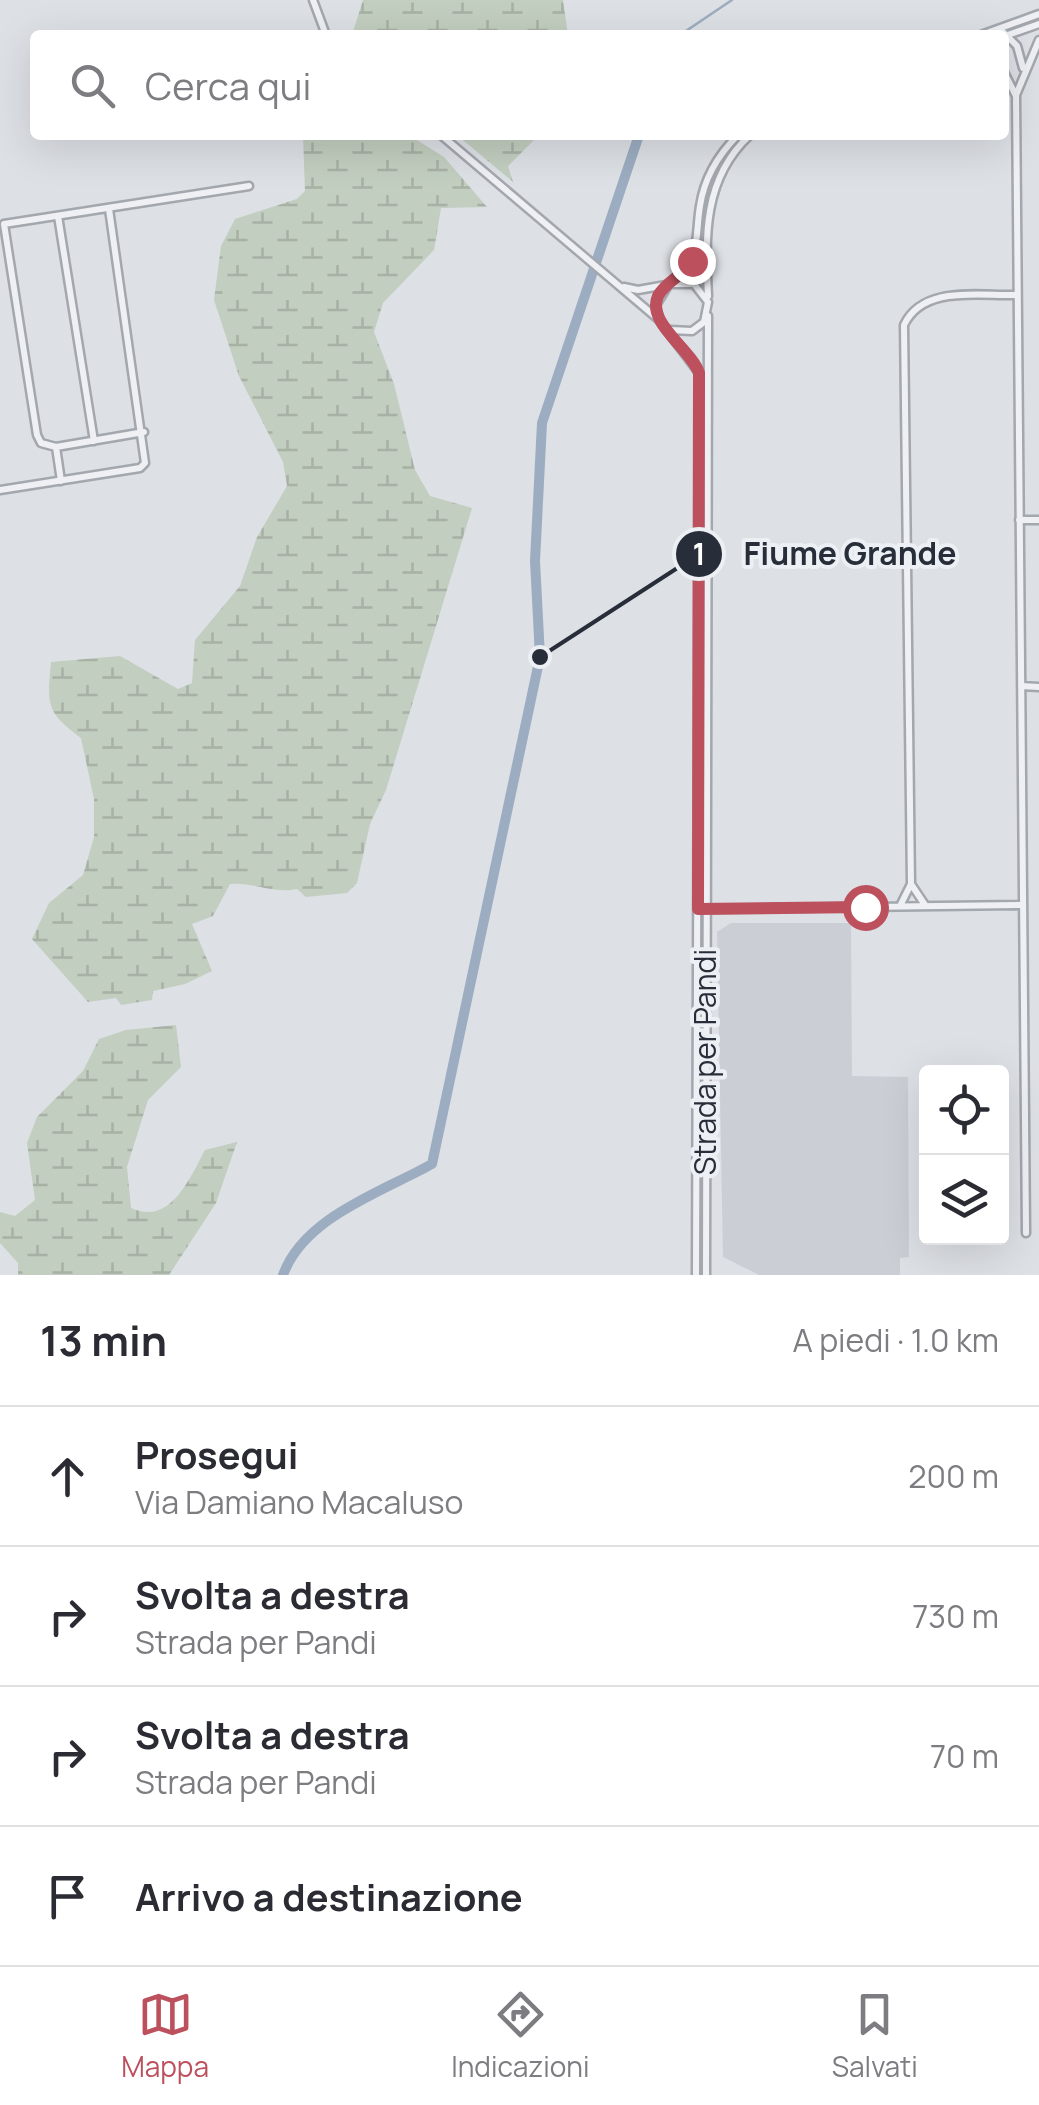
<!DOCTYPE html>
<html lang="it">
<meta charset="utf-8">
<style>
body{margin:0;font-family:Manrope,sans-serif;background:#f7f7f7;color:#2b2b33}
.controls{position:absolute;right:30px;bottom:30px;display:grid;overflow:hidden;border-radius:10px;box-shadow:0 10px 40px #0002}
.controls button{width:90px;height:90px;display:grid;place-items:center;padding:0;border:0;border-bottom:2px solid #e1e1e2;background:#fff;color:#2b2b33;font:50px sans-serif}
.stop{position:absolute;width:30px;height:30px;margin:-22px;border:8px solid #bc505d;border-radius:50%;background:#fff}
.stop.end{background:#bc505d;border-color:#fff;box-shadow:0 2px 10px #0008}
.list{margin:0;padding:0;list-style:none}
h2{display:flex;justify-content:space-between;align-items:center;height:130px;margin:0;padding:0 40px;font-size:42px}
h2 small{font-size:32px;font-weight:400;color:#7c7c81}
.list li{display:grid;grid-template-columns:65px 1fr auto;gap:30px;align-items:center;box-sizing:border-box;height:140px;padding:0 40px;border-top:2px solid #e1e1e2}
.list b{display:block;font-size:38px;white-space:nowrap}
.list p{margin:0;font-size:32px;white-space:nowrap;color:#7c7c81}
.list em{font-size:32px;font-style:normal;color:#7c7c81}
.icon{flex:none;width:55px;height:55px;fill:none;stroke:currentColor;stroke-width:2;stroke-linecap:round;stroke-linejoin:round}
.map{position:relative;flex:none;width:1039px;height:1275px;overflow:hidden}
.search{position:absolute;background:#fff;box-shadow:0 10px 40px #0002;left:30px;right:30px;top:30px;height:110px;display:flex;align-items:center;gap:25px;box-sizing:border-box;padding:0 35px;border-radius:10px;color:#7c7c81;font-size:38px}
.sheet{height:690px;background:#fff}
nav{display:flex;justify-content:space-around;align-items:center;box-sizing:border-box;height:140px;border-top:2px solid #e1e1e2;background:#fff;font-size:28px;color:#7c7c81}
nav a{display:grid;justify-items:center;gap:5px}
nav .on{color:#bc505d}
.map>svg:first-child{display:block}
</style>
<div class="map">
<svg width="1039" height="1275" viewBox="0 0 1039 1275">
<defs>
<pattern id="wetland-marsh" width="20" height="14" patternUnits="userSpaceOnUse" patternTransform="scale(2.5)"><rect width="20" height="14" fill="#c2cebf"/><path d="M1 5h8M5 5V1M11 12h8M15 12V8" fill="none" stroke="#a7b1a5"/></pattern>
</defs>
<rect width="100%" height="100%" fill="#dde0e5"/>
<path fill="#cbcfd5" d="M731,923H851L852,1076L908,1077L909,1257L900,1258V1275H759L723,1257L717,932Z"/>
<path fill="url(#wetland-marsh)" d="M363,0H563L568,35H352Z
M303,135H409L444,157L487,207L441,208L434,250L383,303L374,332L394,384L415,470L430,496L472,508L386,790L370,824L357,883L347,893L306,897L297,889C272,894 254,882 230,884L213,916L192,924L212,971L185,984L153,991L152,1000L121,1005L116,998L88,1002L32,939L49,903L83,875L94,837V799L81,738C46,712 47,705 51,662L120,656L178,689L192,683L195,640L240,586L257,537L287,486L283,462L239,376L214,300L221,246L235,219L297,199L305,191Z
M457,135H539L508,166L513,182Z
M176,1025L181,1067L148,1100L127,1167L131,1208C170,1226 189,1180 205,1150L237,1142L216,1203L169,1275H18V1263L0,1243V1212L15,1216L35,1200L27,1143L37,1117L83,1071L99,1039L126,1030Z"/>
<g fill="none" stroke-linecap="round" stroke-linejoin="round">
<path stroke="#9cadc1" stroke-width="2.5" d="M680,35L732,0"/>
<path stroke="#9cadc1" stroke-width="10" d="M283,1275C304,1217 382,1192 432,1164L540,657L535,561L542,423L639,135"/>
<defs>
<path id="minor" d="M313,0L326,35
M1000,29L1017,46L1023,68
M981,35L1039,14
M1005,36L1039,24
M1004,72L1016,96L1026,1233
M1016,95L1039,40
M441,135L658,319
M58,216L94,441
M4,224L37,435L41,443L56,447L61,481
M4,224L249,186
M676,281C701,259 695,235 700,206C704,179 719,154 738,135
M624,287L638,290L666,285
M708,296C705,237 703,178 750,135
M670,330L692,331L704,322L708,302L694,284H669L656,305L659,320L699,373L696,1275
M56,447L144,432
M0,490L140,468L145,463L109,209
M1019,520H1039
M1021,686L1039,687
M911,884L925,905
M900,906L911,884L904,325C923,285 978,296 1017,295
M698,909L1023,905
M706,1275L708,316"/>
</defs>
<use href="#minor" stroke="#a3a7ae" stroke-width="11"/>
<use href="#minor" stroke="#eff0f4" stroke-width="6"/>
</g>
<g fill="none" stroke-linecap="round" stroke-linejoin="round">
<path stroke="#bc505d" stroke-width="12" d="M692,261C683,276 665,282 658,296C646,323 691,349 699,373L698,909L865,907"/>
</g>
<g text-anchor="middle" stroke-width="8" stroke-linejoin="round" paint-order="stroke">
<g font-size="30" fill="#282e39" stroke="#eceff3">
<text transform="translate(706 1062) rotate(-90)" y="10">Strada per Pandi</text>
</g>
</g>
<path fill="none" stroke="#282e39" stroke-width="4" d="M540 657L699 554"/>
<g fill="#282e39" stroke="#eceff3" stroke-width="4">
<circle cx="540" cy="657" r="10"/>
<circle cx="699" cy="554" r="25"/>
</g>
<g font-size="30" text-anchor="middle" font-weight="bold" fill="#fff">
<text x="699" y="565">1</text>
</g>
<g font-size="32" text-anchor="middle" font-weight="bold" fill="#282e39" stroke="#eceff3" stroke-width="8" stroke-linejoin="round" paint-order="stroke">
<text x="850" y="565">Fiume Grande</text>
</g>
</svg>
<div class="controls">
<button><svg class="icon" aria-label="locate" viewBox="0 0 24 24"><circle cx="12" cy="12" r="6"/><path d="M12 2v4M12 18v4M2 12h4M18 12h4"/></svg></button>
<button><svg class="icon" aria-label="layers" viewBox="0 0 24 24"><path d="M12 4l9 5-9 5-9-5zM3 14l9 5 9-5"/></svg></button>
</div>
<div class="stop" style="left:865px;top:907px"></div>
<div class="stop end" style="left:692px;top:261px"></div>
<div class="search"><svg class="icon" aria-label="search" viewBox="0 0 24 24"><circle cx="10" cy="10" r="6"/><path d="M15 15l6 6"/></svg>Cerca qui</div>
</div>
<section class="sheet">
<h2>13 min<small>A piedi · 1.0 km</small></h2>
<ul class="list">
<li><svg class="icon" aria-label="ahead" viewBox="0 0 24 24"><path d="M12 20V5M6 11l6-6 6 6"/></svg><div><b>Prosegui</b><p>Via Damiano Macaluso</p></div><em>200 m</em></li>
<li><svg class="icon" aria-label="right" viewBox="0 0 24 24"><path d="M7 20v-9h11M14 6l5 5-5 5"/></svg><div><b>Svolta a destra</b><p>Strada per Pandi</p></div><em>730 m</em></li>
<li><svg class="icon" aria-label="right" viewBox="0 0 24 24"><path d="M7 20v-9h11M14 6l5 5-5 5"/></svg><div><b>Svolta a destra</b><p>Strada per Pandi</p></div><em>70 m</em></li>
<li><svg class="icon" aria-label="arrive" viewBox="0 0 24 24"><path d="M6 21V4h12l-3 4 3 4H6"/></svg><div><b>Arrivo a destinazione</b></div></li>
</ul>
</section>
<nav>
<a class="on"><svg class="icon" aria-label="map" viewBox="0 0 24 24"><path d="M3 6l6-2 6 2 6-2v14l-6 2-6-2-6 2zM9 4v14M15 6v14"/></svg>Mappa</a>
<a><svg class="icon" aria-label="directions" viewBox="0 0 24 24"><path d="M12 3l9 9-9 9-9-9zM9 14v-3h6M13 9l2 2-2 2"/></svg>Indicazioni</a>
<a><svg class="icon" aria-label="saved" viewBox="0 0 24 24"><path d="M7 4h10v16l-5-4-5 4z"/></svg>Salvati</a>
</nav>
